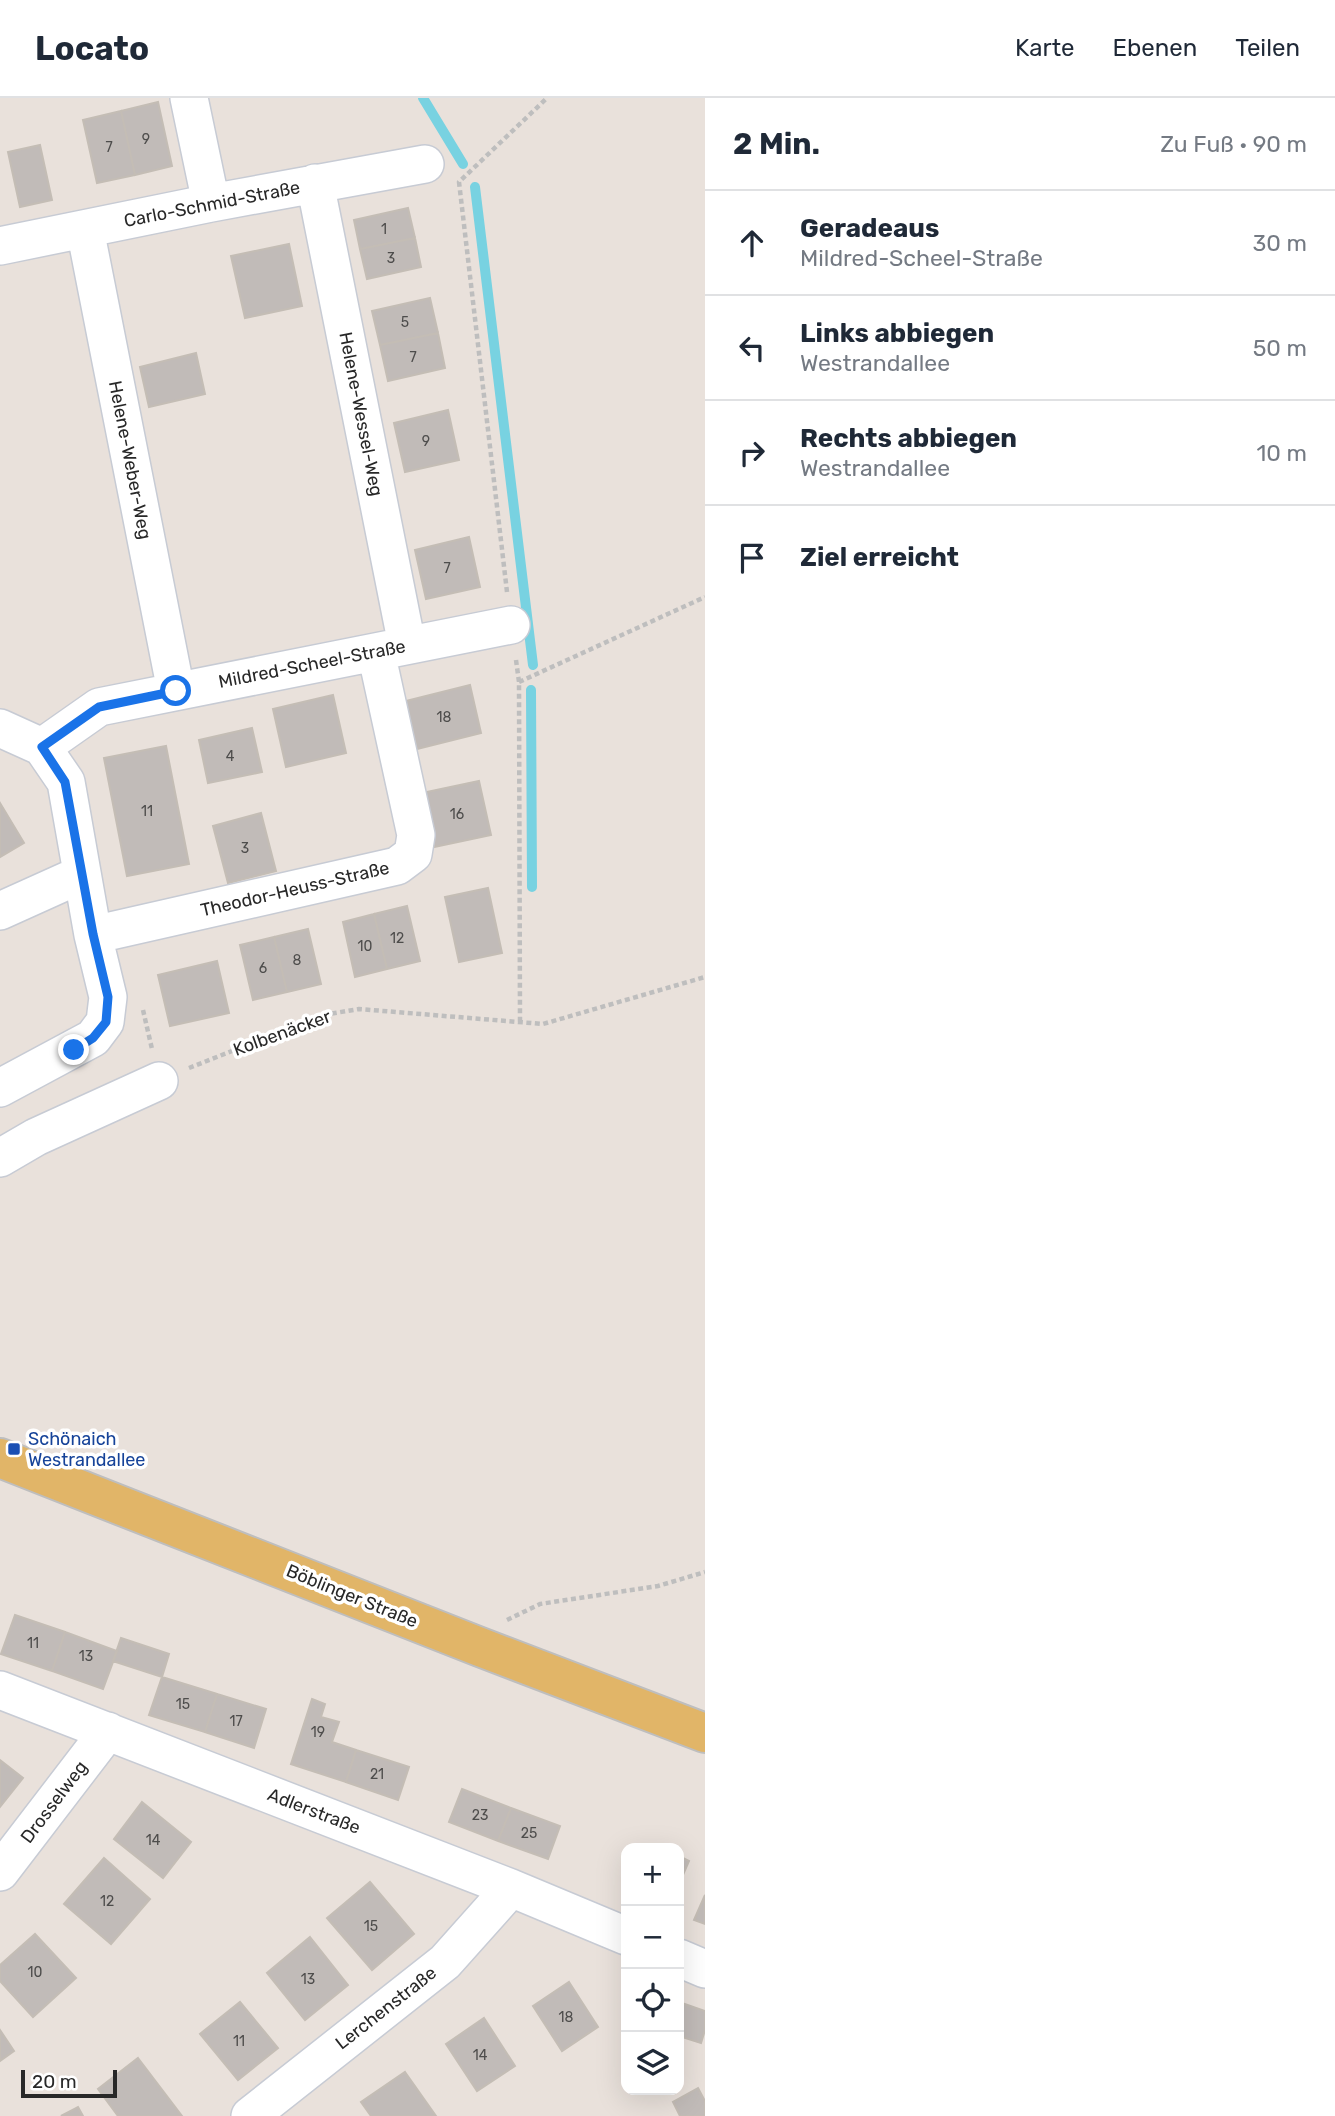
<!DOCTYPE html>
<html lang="de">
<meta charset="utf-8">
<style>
body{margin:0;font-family:Rubik,sans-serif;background:#f6f6f7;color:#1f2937}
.controls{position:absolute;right:21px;bottom:21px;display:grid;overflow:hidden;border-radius:14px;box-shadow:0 7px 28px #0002}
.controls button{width:63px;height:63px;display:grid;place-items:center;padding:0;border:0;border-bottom:2px solid #e0e1e3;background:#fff;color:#1f2937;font:35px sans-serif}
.scale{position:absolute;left:21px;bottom:18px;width:96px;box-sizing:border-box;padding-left:7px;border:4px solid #282828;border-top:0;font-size:19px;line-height:24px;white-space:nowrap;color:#282828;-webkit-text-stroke:5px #fff;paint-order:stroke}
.stop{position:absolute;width:21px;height:21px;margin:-16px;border:5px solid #1a73e8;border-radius:50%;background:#fff}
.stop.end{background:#1a73e8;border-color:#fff;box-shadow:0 2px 7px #0008}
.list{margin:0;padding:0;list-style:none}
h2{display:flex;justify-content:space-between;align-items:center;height:91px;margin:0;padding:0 28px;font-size:30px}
h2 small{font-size:23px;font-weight:400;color:#747a83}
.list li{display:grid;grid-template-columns:46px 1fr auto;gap:21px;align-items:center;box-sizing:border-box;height:105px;padding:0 28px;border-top:2px solid #e0e1e3}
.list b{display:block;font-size:26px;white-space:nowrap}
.list p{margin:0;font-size:23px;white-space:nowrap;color:#747a83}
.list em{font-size:23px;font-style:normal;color:#747a83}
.icon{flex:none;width:38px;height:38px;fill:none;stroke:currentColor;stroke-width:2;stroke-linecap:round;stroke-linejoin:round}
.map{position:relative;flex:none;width:705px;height:2018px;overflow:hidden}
header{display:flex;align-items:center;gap:42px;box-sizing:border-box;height:98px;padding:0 35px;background:#fff;border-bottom:2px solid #e0e1e3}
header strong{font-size:33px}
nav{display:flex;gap:38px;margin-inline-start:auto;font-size:24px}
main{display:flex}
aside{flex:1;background:#fff}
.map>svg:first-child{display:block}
</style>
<header>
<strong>Locato</strong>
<nav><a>Karte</a><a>Ebenen</a><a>Teilen</a></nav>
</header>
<main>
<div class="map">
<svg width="705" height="2018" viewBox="0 0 705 2018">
<rect width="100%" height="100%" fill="#e9e1db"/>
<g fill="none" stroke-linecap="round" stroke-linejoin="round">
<path stroke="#78d2e1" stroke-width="10" d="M423,0L463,66
M475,89L533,567
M531,592L532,789"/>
</g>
<path fill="#c1bbb8" stroke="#c4bdb5" stroke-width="2" d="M158,4L172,68L135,77L121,13Z
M121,13L135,77L97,85L83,22Z
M40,47L52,102L20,109L8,54Z
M408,110L415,140L360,151L354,122Z
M415,140L421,169L367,181L360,151Z
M289,146L302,208L245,220L231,158Z
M430,200L438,235L380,247L372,213Z
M438,235L445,270L388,283L380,247Z
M196,255L205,296L149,309L140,269Z
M448,312L459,362L405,374L394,325Z
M469,439L480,489L426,501L415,452Z
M470,587L481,635L417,651L406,603Z
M333,597L346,655L286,669L273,611Z
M252,630L262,674L208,685L199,642Z
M166,648L189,766L127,778L104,660Z
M479,683L491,737L434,749L422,695Z
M0,705L24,745L0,759Z
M261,715L276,773L228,785L213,728Z
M488,790L502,855L459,864L445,799Z
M407,808L420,863L387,871L374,816Z
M374,816L387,871L355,879L343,824Z
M308,831L321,886L287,894L274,839Z
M274,839L287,894L253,902L240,847Z
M217,863L229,915L170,928L158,877Z
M15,1517L65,1534L52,1573L1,1556Z
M65,1534L117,1553L103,1591L52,1573Z
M121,1540L169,1556L162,1579L113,1563Z
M162,1579L217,1596L205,1634L149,1617Z
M217,1596L266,1611L254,1650L205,1634Z
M312,1601L325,1606L321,1619L339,1624L332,1644L356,1652L346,1684L291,1666Z
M356,1652L409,1669L398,1702L346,1684Z
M0,1662L23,1680L0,1709Z
M462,1691L511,1710L498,1743L449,1724Z
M142,1704L191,1744L163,1780L114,1741Z
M511,1710L560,1728L548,1761L498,1743Z
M679,1758L689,1763L679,1786Z
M104,1760L150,1801L111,1846L64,1806Z
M370,1784L414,1836L372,1872L327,1820Z
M705,1797V1826L694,1822Z
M35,1836L76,1880L33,1919L0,1883V1867Z
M310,1839L348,1887L305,1922L267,1875Z
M569,1884L598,1929L562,1953L533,1908Z
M240,1904L278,1950L238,1982L200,1936Z
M679,1904L705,1913V1932L701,1945L679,1938Z
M484,1920L515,1968L477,1993L446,1946Z
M0,1932L14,1953L0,1963Z
M138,1960L182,2018H118L98,1991Z
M405,1974L436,2018H371L361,2004Z
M698,1990L705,2003V2018H680L673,2004Z
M78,2009L83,2018H61Z"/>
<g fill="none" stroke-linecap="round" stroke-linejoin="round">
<defs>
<path id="minor" d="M189,0L211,105
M315,85L407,547
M85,131L176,593
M0,148L211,105L425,66
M0,630L42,649L66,684L93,837L108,899L105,924L93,940L0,990
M42,649L99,609L511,527
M0,813L82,776
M93,837L397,768L413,756L416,737L376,554
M0,1060L36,1039L159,983
M0,1592L511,1790L626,1838
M0,1774L108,1633
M679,1860L705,1871
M250,2018L445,1864L511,1790"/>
<path id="major" d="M0,1360L480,1549L705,1635"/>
</defs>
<use href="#minor" stroke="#c7cbd4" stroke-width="40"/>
<use href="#major" stroke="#bebebe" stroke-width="42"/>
<path stroke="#bebebe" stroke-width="4.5" stroke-dasharray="5 3.5" stroke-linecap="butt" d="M507,494L459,84L547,0
M516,562L519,584L520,926
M519,584L705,499
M143,912L152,951
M189,970L323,917L359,911L543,926L705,879
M507,1522L540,1506L658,1488L705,1474"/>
<use href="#minor" stroke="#fff" stroke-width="37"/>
<use href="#major" stroke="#e1b568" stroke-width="38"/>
</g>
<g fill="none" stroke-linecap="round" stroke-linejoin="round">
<path stroke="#1a73e8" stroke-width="9" d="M74,952L93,940L106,924L108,899L93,836L65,684L42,649L99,609L176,593"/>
</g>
<rect fill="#1a4fb4" stroke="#fff" stroke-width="2.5" x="7" y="1344" width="14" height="14" rx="3.5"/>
<g text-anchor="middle" stroke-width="7" stroke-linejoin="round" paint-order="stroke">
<g font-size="14" fill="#4e4d4c">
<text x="146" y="46">9</text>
<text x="109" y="54">7</text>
<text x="384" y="136">1</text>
<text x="391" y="165">3</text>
<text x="405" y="229">5</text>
<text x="413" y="264">7</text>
<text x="426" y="348">9</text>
<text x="447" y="475">7</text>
<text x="444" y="624">18</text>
<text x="230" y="663">4</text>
<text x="147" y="718">11</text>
<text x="457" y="721">16</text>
<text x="245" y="755">3</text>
<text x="397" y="845">12</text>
<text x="365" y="853">10</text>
<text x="297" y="867">8</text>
<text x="263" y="875">6</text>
<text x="33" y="1550">11</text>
<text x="86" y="1563">13</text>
<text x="183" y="1611">15</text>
<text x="236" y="1628">17</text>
<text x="318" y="1639">19</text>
<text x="377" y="1681">21</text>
<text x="480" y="1722">23</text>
<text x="529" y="1740">25</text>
<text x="153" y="1747">14</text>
<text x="107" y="1808">12</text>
<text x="371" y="1833">15</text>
<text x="35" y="1879">10</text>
<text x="308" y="1886">13</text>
<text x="566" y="1924">18</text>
<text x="239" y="1948">11</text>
<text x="480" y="1962">14</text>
</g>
<g font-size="18" fill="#282828" stroke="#fff">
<text transform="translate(212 106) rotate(-11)" y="6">Carlo-Schmid-Straße</text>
<text transform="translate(361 316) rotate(79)" y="6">Helene-Wessel-Weg</text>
<text transform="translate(130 362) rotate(79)" y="6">Helene-Weber-Weg</text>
<text transform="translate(312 566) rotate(-11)" y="6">Mildred-Scheel-Straße</text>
<text transform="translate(295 791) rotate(-13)" y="6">Theodor-Heuss-Straße</text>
<text transform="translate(282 935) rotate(-20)" y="6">Kolbenäcker</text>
<text transform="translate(352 1498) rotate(22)" y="6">Böblinger Straße</text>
<text transform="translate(54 1704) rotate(-53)" y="6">Drosselweg</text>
<text transform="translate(314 1713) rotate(21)" y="6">Adlerstraße</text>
<text transform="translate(386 1910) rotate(-38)" y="6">Lerchenstraße</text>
</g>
<g font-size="18" fill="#164399" stroke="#fff" text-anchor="start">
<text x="28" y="1347">Schönaich<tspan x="28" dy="21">Westrandallee</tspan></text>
</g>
</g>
</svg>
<div class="controls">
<button>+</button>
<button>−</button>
<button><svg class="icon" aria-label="locate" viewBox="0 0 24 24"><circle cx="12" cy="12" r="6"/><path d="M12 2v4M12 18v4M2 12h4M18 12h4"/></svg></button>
<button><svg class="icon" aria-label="layers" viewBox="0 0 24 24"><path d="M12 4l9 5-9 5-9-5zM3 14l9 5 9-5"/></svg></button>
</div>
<div class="scale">20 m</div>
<div class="stop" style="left:176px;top:593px"></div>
<div class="stop end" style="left:74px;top:952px"></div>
</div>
<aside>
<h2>2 Min.<small>Zu Fuß · 90 m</small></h2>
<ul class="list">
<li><svg class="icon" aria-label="ahead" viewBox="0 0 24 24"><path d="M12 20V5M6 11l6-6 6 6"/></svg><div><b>Geradeaus</b><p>Mildred-Scheel-Straße</p></div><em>30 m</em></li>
<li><svg class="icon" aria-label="left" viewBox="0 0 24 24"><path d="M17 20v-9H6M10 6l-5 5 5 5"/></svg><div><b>Links abbiegen</b><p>Westrandallee</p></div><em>50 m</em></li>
<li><svg class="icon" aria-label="right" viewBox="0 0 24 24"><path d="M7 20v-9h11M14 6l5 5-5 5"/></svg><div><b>Rechts abbiegen</b><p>Westrandallee</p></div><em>10 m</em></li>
<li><svg class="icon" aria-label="arrive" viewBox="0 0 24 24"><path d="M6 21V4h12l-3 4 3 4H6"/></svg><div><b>Ziel erreicht</b></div></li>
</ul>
</aside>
</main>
